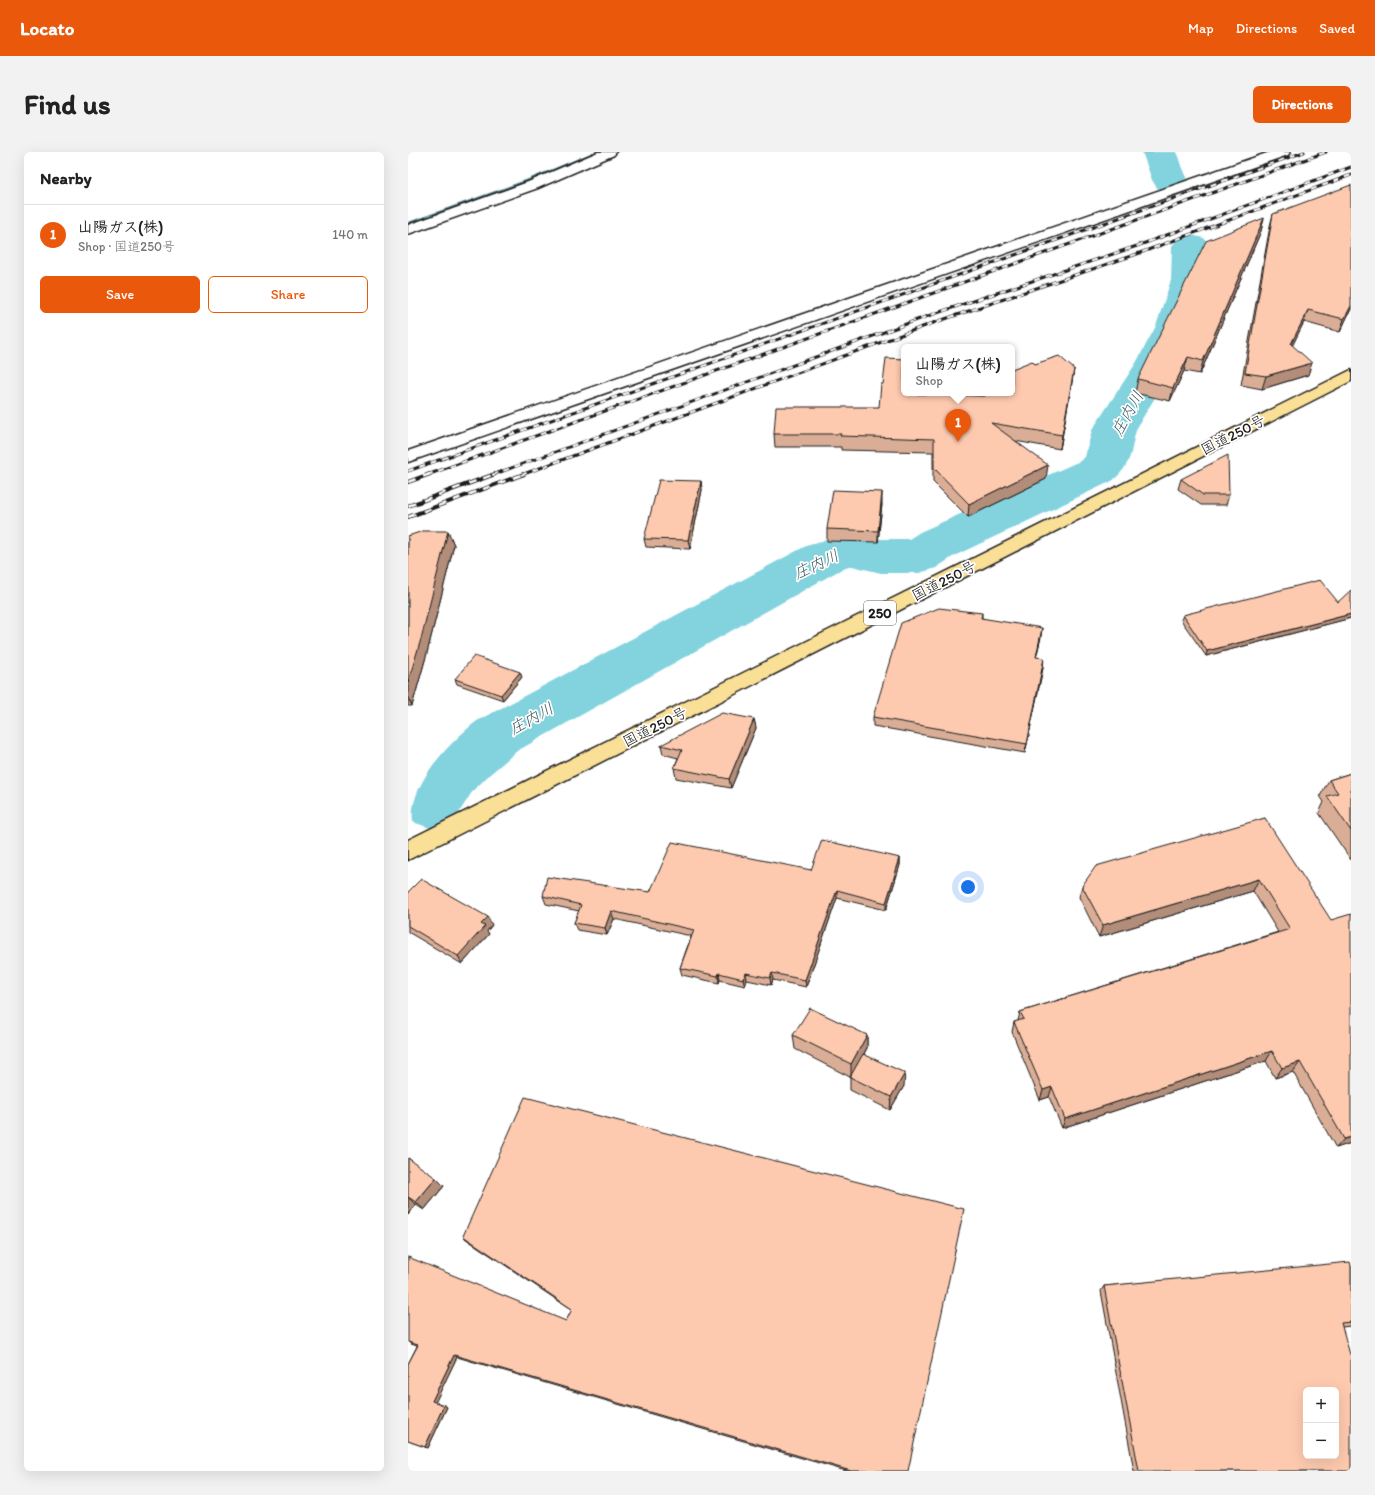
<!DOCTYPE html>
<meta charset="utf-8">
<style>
body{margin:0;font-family:Itim,"Klee One",sans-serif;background:#f2f2f2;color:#222}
.controls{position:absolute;right:12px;bottom:12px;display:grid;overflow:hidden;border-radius:6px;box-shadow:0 4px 16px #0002}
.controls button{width:36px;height:36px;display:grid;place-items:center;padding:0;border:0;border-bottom:1px solid #e0e0e0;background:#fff;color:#222;font:20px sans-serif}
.you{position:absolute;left:560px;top:735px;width:14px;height:14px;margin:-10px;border:3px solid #fff;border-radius:50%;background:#1a73e8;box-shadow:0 0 0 6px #1a73e833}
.badge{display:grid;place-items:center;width:26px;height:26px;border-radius:50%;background:#ea580c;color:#fff;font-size:13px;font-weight:700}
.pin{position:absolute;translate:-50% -33px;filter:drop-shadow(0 1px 2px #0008)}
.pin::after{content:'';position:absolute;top:21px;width:14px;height:12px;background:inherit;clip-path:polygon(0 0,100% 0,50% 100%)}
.popup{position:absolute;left:493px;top:192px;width:114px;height:52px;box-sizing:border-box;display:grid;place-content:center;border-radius:6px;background:#fff;filter:drop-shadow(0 1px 3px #0005);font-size:13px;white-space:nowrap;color:#767676}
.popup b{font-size:15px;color:#222}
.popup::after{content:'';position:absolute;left:50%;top:100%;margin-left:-8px;border:8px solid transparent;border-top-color:#fff}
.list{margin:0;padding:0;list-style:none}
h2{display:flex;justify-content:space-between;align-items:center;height:52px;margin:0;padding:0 16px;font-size:17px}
h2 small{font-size:13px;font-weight:400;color:#767676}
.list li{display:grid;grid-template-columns:26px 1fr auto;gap:12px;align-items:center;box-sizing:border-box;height:60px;padding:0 16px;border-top:1px solid #e0e0e0}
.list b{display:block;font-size:15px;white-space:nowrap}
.list p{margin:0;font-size:13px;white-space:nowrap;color:#767676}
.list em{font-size:13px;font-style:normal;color:#767676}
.actions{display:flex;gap:8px;padding:12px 16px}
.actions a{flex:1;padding:9px 0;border:1px solid #ea580c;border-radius:6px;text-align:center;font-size:14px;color:#ea580c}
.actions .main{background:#ea580c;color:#fff}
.map{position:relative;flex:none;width:943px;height:1319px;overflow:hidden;border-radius:6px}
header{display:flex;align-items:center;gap:24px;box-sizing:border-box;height:56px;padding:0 20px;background:#ea580c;color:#fff}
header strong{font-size:19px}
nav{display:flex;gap:22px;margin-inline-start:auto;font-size:14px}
.intro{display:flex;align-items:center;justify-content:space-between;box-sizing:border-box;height:96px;padding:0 24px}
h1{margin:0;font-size:28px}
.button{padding:10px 18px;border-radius:6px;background:#ea580c;color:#fff;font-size:14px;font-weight:700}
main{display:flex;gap:24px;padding:0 24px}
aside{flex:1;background:#fff;border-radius:6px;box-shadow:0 4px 16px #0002}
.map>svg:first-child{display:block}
</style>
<header>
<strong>Locato</strong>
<nav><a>Map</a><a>Directions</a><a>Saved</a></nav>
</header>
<div class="intro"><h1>Find us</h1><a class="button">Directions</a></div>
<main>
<aside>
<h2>Nearby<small></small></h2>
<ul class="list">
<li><span class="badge">1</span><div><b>山陽ガス(株)</b><p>Shop · 国道250号</p></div><em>140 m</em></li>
</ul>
<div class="actions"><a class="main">Save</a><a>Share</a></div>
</aside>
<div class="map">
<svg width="943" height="1319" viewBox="0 0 943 1319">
<rect width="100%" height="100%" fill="#fff"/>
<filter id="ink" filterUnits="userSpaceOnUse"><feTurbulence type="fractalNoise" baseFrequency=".025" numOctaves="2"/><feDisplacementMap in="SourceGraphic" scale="8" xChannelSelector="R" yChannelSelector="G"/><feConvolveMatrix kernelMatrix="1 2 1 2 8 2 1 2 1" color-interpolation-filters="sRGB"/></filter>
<g filter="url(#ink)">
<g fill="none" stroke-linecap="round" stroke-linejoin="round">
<path fill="#5a8a91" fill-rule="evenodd" d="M185,0H193L124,29L0,74V70L120,27Z"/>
<path fill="#83d3df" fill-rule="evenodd" d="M734,0H768L780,28L775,36L762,39L749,36L744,28Z
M783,83L796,86C803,95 802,101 802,112C803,173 757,225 729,276C727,281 726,286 725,291C722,308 718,318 704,329L546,404L528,416L511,421H473L444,414L432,418L109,599L81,623L64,640L45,670L25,677L5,670C0,632 43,589 69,569L398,394L443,380L473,387H501L512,380L672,309L677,305L684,278L728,211L748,174L763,128L764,94L770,86Z"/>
<defs>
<path id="minor" d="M190,0H208L206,3L130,36L0,82V73L120,30Z
M862,0H882L880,3L0,310V299Z"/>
<path id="trunk" d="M943,218V229L0,708V688Z"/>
</defs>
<use href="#minor" stroke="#1c1c1c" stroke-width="3"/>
<use href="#trunk" stroke="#1c1c1c" stroke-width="3"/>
<use href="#minor" fill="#fff" fill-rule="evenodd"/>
<use href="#trunk" fill="#fadf96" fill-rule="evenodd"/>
<defs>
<path id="rail-far1" d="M0,319L896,0
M19,323L918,0
M84,323L520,164L729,94L943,15
M113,323L528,170L729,102L943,23"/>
<path id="rail" d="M0,330L22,322
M0,354L87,322
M0,365L116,322"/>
</defs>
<use href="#rail-far1" stroke="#1c1c1c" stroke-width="3"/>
<use href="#rail" stroke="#1c1c1c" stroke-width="4"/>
<use href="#rail-far1" stroke="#fff" stroke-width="2" stroke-dasharray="6" stroke-linecap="butt"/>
<use href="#rail" stroke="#fff" stroke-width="2.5" stroke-dasharray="8" stroke-linecap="butt"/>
</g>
<path fill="#daae96" stroke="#1c1c1c" d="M865,62L943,157L932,180L896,170L884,193L900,223L854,237L833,233L862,74Z
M856,66L853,79L792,222L776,219L762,249L727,241L730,227Z
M627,212L666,217L652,297L607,289L638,327L560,365L525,330V300L433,298V295H367L366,282L471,255L496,241H509V242L576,244L575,241H604Z
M773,327L821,343L818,353H793L770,337Z
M293,329L294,338L282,397L238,395L236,387Z
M474,352L470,390L419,389V377Z
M40,379L46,393L19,501L4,554H0V384Z
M930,450L943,466L798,504L773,468L775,463Z
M574,461V466L633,485L628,505L635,516L617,601L465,574V565Z
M114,525L95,548L49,532L47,527Z
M346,567L348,576L323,636L268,626L266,616L270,606L255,602L253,593Z
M943,621V708L911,661L916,650L912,644L921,628Z
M857,666L943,991L928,996L885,920L867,926L858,909L654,976L641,945L632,948L604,880L606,870L610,869L612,860L870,780L845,739L691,785L671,745L674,734Z
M492,706V713L478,758L429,746L398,835L365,828L363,833L339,828L337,834L312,828L311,831L274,823L272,816L283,784L206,767L199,783L169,778L166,771L171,759L138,752L135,744L242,740Z
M0,740L84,773L79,779L81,782L54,812L0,780Z
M385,883H459V896L456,902L496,934L482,958L442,938V925L387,897Z
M0,1006L36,1034L16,1058L8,1053L0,1063Z
M55,1084L500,1319H438L49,1205L27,1250L36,1253L39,1255L20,1296L0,1289V1212L9,1194L3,1192L0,1190L158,1169L164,1158L58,1087Z
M943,1114V1174L934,1175L943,1319H726L693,1139L696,1134Z"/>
<path fill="#b28d7a" stroke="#1c1c1c" d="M856,66L853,79L792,222L795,209Z
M943,154V157L932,180L936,167Z
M900,158L896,170L879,205L883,192Z
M780,205L776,219L762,249L765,236Z
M904,211L900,223L854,237L858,224Z
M666,217L664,231L652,297L654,283Z
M640,313L638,327L560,365L561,352Z
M293,329L294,338L282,397L280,388Z
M474,340V352L470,390V379Z
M40,379L46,393L19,501L4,554L0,546V530Z
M943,462V466L798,504L799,499Z
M634,476L633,485L626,515L628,505Z
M636,506L635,516L617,601L619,592Z
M112,520L114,525L95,548L93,543Z
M346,567L348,576L323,636L321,627Z
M492,706V713L478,758V751Z
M851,727L845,739L691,785L695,773Z
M429,738V746L398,835L397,828Z
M203,759L206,767L199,783L197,776Z
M80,765L84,773L79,779L81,782L54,812L50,804L73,772Z
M311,821L312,828L311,831L310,824Z
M338,821L339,828L337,834L335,827Z
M364,821L365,828L363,833L362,826Z
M459,883V896L443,925V912Z
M864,899L858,909L654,976L657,967Z
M892,910L885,920L867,926L874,916Z
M497,921L496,934L482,958L483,945Z
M644,935L641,945L632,948L635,938Z
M943,985V991L928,996L936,987Z
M28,1026L36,1034L16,1058L8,1050Z
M0,1045L8,1053L0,1063Z
M46,1203L49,1205L27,1251L24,1249Z
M36,1253L39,1255L20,1296L17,1295Z"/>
<path fill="#fecaaf" stroke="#1c1c1c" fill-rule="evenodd" d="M943,33V154L936,167L900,158L883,192L904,211L858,224L837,221L865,62Z
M856,66L795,209L780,205L765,236L730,227L798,89Z
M651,204L666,217L654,283L583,271L640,313L561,352L526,316V287L432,284L433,282H366L368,255H471L473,232H475L478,206L496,207V241H508V242L577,244V241H604V217L624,209L627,212Z
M820,303L821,343H795L773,327Z
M251,328L293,329L280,388L236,387Z
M425,338L474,340L470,379L419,377Z
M15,379H40L13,487L0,530V384Z
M912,428L930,450L943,438V462L799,499L775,463Z
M531,456L574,461L573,466L634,476L628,505L636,506L619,592L465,565L493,471Z
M66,504L112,520L93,543L47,527Z
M314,561L346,567L321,627L266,616L274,598L253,593Z
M943,621V679L919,644L930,641L921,628Z
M857,666L923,768L943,762V985L936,987L892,910L874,916L864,899L657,967L644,935L635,938L606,870L616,867L612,860L882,777L851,727L695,773L674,734L688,714Z
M414,688L492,706L478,751L429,738L397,828L364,821L362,826L338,821L335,827L311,821L310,824L272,816L286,778L203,759L197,776L166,771L173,753L135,744L139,725L242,740L264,690L403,718Z
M13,727L80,765L73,772L77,774L50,804L0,774V740Z
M402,856L459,883L443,912L385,883Z
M455,902L497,921L483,945L442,925Z
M117,945L556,1057L500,1319H443L46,1203L24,1249L36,1253L17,1295L0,1289V1212L10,1193L0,1190V1105L158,1169L164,1157L55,1084Z
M0,1006L28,1026L8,1050L0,1045Z
M942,1110L943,1114V1170L933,1171L943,1206V1319H731L696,1134ZM898,1238H928V1304H898Z"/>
</g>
<g text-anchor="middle" stroke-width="3.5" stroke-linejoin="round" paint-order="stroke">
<rect fill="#fff" stroke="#606060" stroke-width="1" x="456" y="449" width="32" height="24" rx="3"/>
<g font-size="14" font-weight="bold" fill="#1c1c1c">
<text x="472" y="466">250</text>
</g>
<g font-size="15" fill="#1c1c1c" stroke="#fff">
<text transform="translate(825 283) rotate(-27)" y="5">国道250号</text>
<text transform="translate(536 429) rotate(-27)" y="5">国道250号</text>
<text transform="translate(247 575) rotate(-27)" y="5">国道250号</text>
</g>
<g font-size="16" font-style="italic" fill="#405c60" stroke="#fff">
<text transform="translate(719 261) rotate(-61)" y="6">庄内川</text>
<text transform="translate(408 412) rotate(-25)" y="6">庄内川</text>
<text transform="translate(123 566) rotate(-29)" y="6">庄内川</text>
</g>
</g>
</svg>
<div class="controls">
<button>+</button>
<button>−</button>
</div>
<div class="you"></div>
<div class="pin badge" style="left:550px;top:290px">1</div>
<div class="popup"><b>山陽ガス(株)</b>Shop</div>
</div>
</main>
